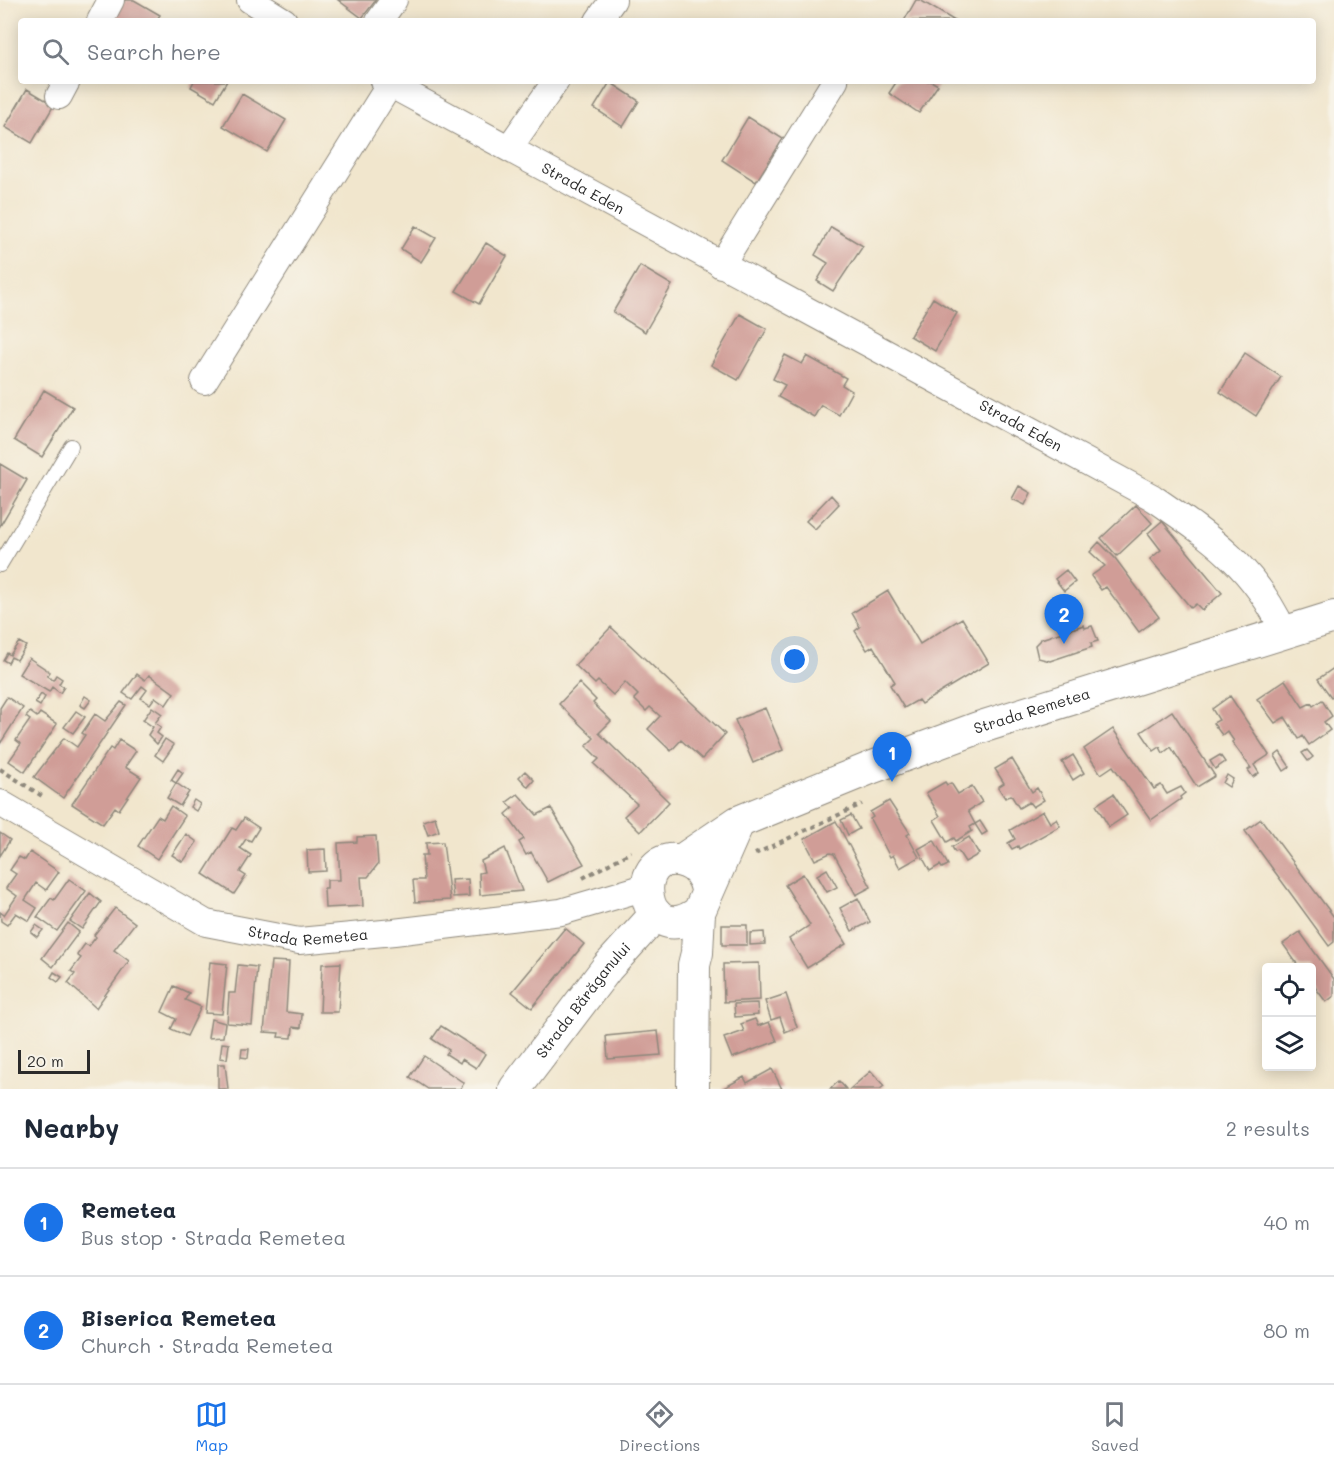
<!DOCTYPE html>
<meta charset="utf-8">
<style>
body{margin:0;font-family:Mali,sans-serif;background:#f6f6f7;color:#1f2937}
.controls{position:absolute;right:18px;bottom:18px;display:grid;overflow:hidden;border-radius:6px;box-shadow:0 3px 15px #0003}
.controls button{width:54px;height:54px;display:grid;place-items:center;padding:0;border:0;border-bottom:2px solid #e0e1e3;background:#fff;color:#1f2937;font:30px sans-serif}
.scale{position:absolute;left:18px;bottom:15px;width:72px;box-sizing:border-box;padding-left:6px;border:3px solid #2b2b2b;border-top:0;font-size:16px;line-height:21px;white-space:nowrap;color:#2b2b2b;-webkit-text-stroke:4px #f7f3e8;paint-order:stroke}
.you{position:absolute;left:795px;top:660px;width:21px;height:21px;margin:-15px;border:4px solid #fff;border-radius:50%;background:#1a73e8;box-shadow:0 0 0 9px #1a73e833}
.badge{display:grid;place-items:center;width:39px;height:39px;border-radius:50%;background:#1a73e8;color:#fff;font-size:20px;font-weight:700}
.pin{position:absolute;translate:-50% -50px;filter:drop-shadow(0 2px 3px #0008)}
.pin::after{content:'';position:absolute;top:32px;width:21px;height:18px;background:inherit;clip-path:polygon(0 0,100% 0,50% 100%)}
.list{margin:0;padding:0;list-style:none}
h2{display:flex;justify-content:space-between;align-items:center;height:78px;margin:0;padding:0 24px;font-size:26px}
h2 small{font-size:20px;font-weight:400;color:#747a83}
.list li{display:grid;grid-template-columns:39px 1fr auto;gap:18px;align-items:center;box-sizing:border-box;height:108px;padding:0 24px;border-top:2px solid #e0e1e3}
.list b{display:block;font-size:22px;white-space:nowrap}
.list p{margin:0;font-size:20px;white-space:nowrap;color:#747a83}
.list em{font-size:20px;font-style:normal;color:#747a83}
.icon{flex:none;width:33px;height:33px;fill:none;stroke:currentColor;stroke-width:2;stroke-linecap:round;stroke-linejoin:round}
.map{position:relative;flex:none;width:1334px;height:1089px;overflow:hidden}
.search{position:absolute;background:#fff;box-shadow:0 3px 15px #0003;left:18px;right:18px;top:18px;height:66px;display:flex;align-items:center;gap:15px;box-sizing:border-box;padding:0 21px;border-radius:6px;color:#747a83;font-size:22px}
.sheet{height:294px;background:#fff}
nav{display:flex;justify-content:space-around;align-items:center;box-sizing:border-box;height:84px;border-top:2px solid #e0e1e3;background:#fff;font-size:16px;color:#747a83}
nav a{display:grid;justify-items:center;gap:3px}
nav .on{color:#1a73e8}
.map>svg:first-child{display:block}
</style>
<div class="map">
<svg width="1334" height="1089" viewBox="0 0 1334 1089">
<rect width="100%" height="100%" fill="#f7f3e8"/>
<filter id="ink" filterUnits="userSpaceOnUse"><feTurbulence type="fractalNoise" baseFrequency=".0167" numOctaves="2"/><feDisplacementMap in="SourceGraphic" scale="12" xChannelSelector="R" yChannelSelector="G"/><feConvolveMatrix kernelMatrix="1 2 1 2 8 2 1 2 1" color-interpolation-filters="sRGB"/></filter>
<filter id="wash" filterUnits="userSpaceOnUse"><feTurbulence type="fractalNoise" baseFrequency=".008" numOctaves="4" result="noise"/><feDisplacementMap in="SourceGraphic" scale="24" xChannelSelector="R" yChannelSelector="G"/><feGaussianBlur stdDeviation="1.35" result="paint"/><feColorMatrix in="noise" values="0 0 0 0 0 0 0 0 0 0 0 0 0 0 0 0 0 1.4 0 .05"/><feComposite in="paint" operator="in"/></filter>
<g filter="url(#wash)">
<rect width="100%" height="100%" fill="#f1e6cd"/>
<g id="blocks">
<path fill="#d09d97" d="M125,0H134L160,15L156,21H113Z
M338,0H376L362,18Z
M916,0H920L955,21H904Z
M194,81H227L215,101L191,87Z
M897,81H931L938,85L919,113L889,93Z
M610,82L639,101L623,127L594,108Z
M27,89L54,105L32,143L5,127Z
M242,94L286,120L267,152L223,126Z
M748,117L783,139L756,182L722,160Z
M415,226L436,238L421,262L401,249Z
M831,227L863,246L833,291L817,281L828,263L815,255Z
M486,243L507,256L479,304L456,291Z
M640,266L672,285L645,332L613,312Z
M933,298L957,313L935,351L910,336Z
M740,314L767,329L738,380L711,365Z
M1245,353L1281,377L1256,416L1220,392Z
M785,355L802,364L807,356L846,378L842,385L852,391L839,415L821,405L814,417L778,397L785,385L773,379Z
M44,390L73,407L42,457L14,440Z
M0,464L27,480L0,526Z
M1019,486L1031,493L1025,505L1012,499Z
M831,495L839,504L815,529L806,521Z
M1136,505L1152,523L1117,556L1101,538Z
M1162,521L1222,593L1202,610L1196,604L1191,608L1150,559L1161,550L1148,533Z
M1099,542L1115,558L1159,617L1139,632L1106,587L1101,590L1091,576L1105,566L1090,552Z
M1066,570L1075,582L1064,591L1055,579Z
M888,591L920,644L962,618L989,663L921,704L918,700L904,708L890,685L895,682L873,646L867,650L855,631L860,627L852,613Z
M1084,625L1085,628L1092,626L1098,641L1091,643L1092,647L1050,661L1038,658L1035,645L1041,639Z
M611,627L725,734L702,759L681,740L671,751L648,729L660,716L650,707L646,711L634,699L638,695L625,682L613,695L598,681L595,684L575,665Z
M19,642L26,646L17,660L11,657L8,663L3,660L7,653L10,655Z
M29,658L50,672L47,676L53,680L56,675L62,679L59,684L64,687L60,693L52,687L49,692L19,674Z
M1334,668V695L1331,697L1318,679Z
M137,674L145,680L149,675L174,693L166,705L155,697L150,704L141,698L147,690L142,686L132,699L123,693Z
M1285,680L1303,707L1311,703L1313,706L1322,700L1332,716L1324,722L1330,730L1309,745L1303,736L1299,739L1285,717L1275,723L1257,699Z
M579,683L596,700L593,703L611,721L599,733L669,802L640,832L624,816L637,804L594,764L599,759L586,746L594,738L559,704Z
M41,694L45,697L40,706L35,703Z
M85,696L91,700L85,708L80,705Z
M1230,696L1269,755L1254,765L1259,773L1253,777L1248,770L1251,768L1232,742L1234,741L1227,731L1222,735L1213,723L1219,720L1212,709Z
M7,697L23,708L0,744V708Z
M121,702L126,705L63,798L34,777L64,738L77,747L85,735L82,733L95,714L105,721Z
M152,707L162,714L155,723L161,727L157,733L162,737L157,744L148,735L153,727L143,720Z
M765,708L783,750L753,763L735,720Z
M76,711L85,717L73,733L64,727Z
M1172,711L1215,776L1197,787L1171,747L1163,753L1160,747L1154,751L1141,732Z
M30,712L37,717L40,713L57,724L25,772L9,761L21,744L16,740L30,720L26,717Z
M1113,729L1154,789L1161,785L1167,794L1181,787L1185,793L1180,797L1181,799L1151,820L1113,766L1101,774L1084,749Z
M165,739L174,745L163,761L155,755Z
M119,740L136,751L125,767L141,777L119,810L115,807L103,824L72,804L110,748L113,750Z
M1307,750L1313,757L1308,761L1302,753Z
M1280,752L1290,767L1284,771L1275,756Z
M1073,755L1084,773L1073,780L1062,762Z
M1220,755L1225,762L1215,769L1210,761Z
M1012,759L1032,792L1037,788L1044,800L1033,807L1029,802L1019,808L1011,795L1005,798L998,787L1004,783L995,769Z
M178,769L183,773L176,783L171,780Z
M525,771L534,780L528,787L519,777Z
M1227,775L1233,779L1229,787L1223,783Z
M945,782L947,785L951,783L958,794L972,786L982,802L968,811L975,824L980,821L987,832L982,835L975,824L970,827L972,831L956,841L954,838L947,842L934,820L940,816L926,793Z
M176,783L189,792L180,806L167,798Z
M518,794L537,815L551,808L584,864L548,882L531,852L526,855L519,842L524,839L506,814L513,808L507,802Z
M1113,794L1127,815L1109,827L1096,805Z
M194,800L200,804L196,811L190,807Z
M889,801L910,833L907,835L919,857L900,868L893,855L890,857L870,819L873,817L870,812Z
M171,806L185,816L157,859L138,846L158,816L163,819Z
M1043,811L1050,823L1056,819L1060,826L1019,849L1018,846L1012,849L1008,843L1015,839L1010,830Z
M851,815L859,829L848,835L841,820Z
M435,817L439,831L428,835L423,821Z
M244,818L259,828L251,841L246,839L240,848L251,855L240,872L246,876L234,894L203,874L232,828L236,830Z
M1261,819L1334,917V942L1329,946L1245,831Z
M836,821L871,887L856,895L834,854L830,853L815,860L804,839Z
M0,833L10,840L0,856Z
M186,834L197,842L183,862L172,855Z
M376,836L378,864L368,877H361L363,906L325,908L324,888H327V880H340L338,843L357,842V837Z
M969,837L979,854L965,862L958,851L955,852L952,847Z
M934,840L948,865L942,868L940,865L930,871L918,849Z
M443,842L450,900L415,902L413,880H424L422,855H427L426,843Z
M505,848L522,891L480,895L479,873L484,872L481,861Z
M325,849L326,871L308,872L307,850Z
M30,852L59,872L46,890L36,883L25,900L37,908L29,921L16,913L7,925L1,921L0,912L4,915L17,896L6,888L16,874L10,870L19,857L25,860Z
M827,869L837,887L827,892L817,875Z
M803,874L846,944L807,968L789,939L810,925L785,885Z
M69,879L86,891L57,931L37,917L51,898L54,900Z
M468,879L469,896L453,897L451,880Z
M90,893L101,902L82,929L70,921Z
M858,898L870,922L852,931L840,908Z
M115,908L135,923L114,950L129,961L96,1008L68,983L75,974L71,971L81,958L77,955L85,944L89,946L96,937L94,935Z
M68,923L79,932L53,967L42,958Z
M36,925L43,930L37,937L31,932Z
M722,925H747V945H722Z
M565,928L584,944L532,1008L512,992Z
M764,932L765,944L750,945V933Z
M1300,932L1334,979V996L1326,1002L1312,983V968H1300L1283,944Z
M271,961L289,962L286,1012L302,1014L301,1028L293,1027L292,1038L278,1037L279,1033L264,1032Z
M210,962L227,964L222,1014L205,1013Z
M341,963L338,1012H320L322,964Z
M759,963L760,1000L724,1002L723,964Z
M238,965L257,967L252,1025L227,1023L229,993H235Z
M54,972L62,977L58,982L51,977Z
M174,986L189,993L185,1000L201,1007L187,1036L171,1029L176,1019L162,1012Z
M786,994L797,1027L785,1032L780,1017L771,1020L765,1001Z
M757,1003L758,1015L735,1017L734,1004Z
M211,1019L225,1023L223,1037L208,1038Z
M755,1019L758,1026L769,1022L777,1041L732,1058L724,1038L744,1031L741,1024Z
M441,1026L485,1054L476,1068L462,1059L460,1063L446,1054L449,1050L432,1039Z
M658,1031L661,1055L608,1059L606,1036Z
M222,1043L229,1044L227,1059L220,1058Z
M242,1049H249L248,1058L241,1057Z
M424,1056L464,1083L460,1089H428L410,1077Z
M218,1064H225L228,1089H218Z
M772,1069L782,1089H722L744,1077L747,1083Z
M871,1071L884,1086L880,1089H850Z
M839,1081L846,1089H830Z"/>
</g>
</g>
<g filter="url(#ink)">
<use href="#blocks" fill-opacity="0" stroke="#8e887c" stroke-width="1.5"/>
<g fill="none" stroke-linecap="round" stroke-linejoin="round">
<defs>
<path id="service" d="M0,565L71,446"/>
<g id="minor">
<path d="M250,0L284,21"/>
<path d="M100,21L111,0"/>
<path d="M379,21L394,0"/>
<path d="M598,21L613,0"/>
<path id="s1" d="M384,81L1152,497C1210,537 1254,566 1284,632"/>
<path d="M59,96L67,81"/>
<path d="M509,148L556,81"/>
<path d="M721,265L835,81"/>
<path d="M204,381L390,84"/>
<path id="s2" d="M0,803L206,923L299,941L394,932L561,912L646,887"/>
</g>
<g id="tertiary">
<path id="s3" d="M682,860L738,822L873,767L978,728L1334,617"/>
<path d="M707,889C704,876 698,866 685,862C627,843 639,956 699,912L738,823"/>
<path id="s4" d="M515,1089L607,968L656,914"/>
<path d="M693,1089L694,965L697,953L699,912"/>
</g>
</defs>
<use href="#service" stroke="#8e887c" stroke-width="16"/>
<use href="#minor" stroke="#8e887c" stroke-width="28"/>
<use href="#tertiary" stroke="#8e887c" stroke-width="34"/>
<path stroke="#8e887c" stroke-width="4" stroke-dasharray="4.5 4.5" stroke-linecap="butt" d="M0,769L42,796
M755,854L862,804
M583,878L631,852"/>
<use href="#service" stroke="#fff" stroke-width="14"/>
<use href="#minor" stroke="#fff" stroke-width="26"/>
<use href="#tertiary" stroke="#fff" stroke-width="32"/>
</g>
</g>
<g text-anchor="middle" stroke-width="4.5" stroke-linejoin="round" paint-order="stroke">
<g font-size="15" fill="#2b2b2b" stroke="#f7f3e8">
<text dy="5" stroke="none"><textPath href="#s1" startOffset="226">Strada Eden</textPath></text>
<text dy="5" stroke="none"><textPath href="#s1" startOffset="724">Strada Eden</textPath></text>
<text dy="5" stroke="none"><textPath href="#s3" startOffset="382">Strada Remetea</textPath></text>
<text dy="5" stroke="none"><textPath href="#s2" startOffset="342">Strada Remetea</textPath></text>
<text dy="5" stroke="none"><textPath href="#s4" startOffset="112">Strada Bărăganului</textPath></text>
</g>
</g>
</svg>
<div class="controls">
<button><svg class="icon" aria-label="locate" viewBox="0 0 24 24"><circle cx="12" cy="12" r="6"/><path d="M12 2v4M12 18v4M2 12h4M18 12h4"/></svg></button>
<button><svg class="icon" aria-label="layers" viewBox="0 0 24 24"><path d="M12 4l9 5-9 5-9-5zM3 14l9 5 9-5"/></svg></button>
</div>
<div class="scale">20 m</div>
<div class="you"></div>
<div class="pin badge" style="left:892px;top:782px">1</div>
<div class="pin badge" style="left:1064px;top:644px">2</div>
<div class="search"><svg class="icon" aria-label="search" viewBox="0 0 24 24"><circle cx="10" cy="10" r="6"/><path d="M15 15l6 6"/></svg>Search here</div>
</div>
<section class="sheet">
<h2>Nearby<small>2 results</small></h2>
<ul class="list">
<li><span class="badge">1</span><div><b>Remetea</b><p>Bus stop · Strada Remetea</p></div><em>40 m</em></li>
<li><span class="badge">2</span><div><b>Biserica Remetea</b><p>Church · Strada Remetea</p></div><em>80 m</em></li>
</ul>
</section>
<nav>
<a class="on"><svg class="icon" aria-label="map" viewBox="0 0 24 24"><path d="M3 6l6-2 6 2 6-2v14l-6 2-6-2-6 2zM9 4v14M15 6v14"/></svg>Map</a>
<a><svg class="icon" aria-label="directions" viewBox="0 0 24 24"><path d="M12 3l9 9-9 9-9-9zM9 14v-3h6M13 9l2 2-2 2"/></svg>Directions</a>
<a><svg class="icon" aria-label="saved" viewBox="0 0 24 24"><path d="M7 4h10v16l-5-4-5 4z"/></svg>Saved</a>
</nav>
